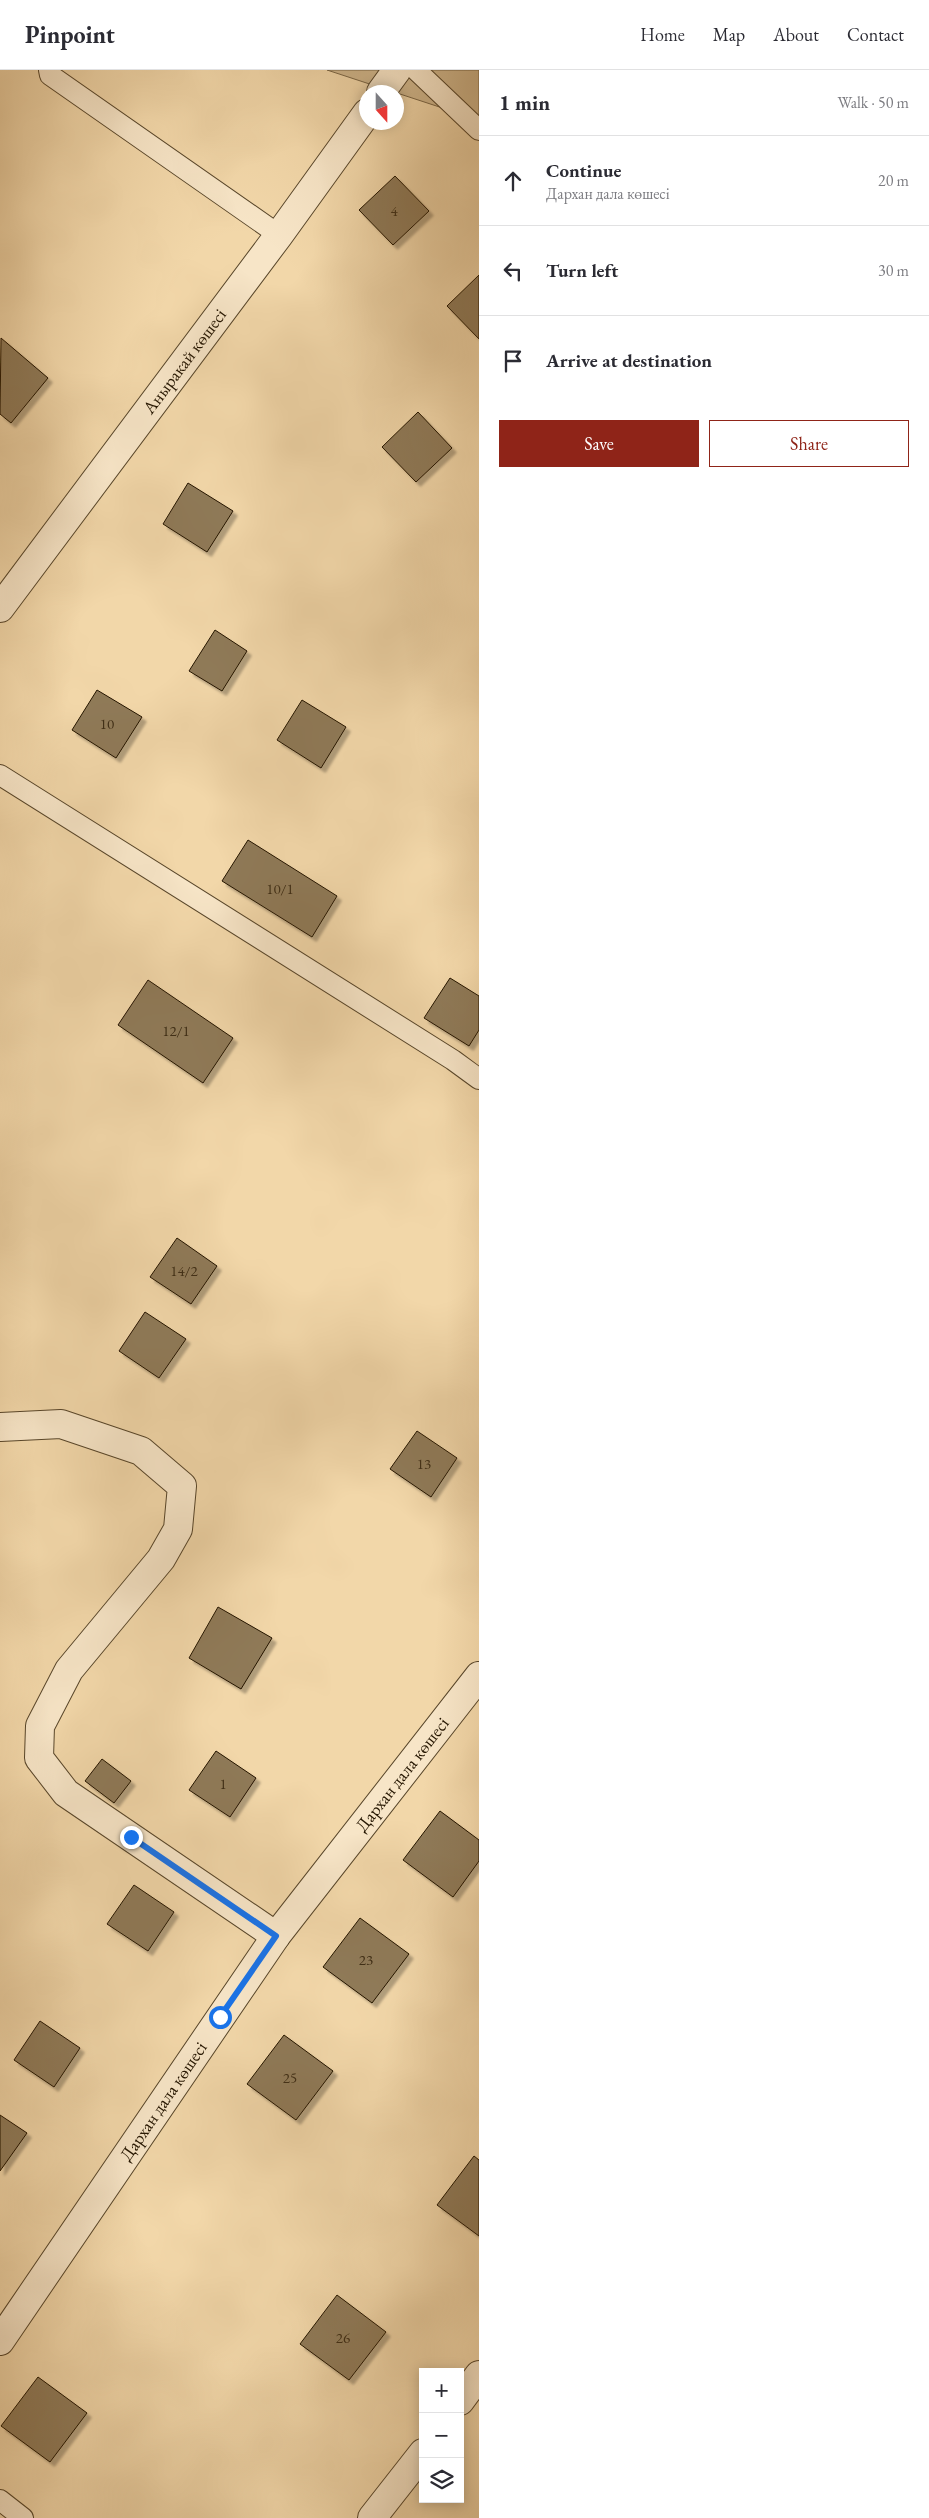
<!DOCTYPE html>
<meta charset="utf-8">
<style>
body{margin:0;font-family:"EB Garamond",serif;background:#f2f2f3;color:#2b2b33}
.controls{position:absolute;right:15px;bottom:15px;display:grid;overflow:hidden;border-radius:0px;box-shadow:0 2px 12px #0003}
.controls button{width:45px;height:45px;display:grid;place-items:center;padding:0;border:0;border-bottom:1px solid #e1e1e2;background:#fff;color:#2b2b33;font:25px sans-serif}
.compass{position:absolute;left:359px;top:15px;width:45px;height:45px;border-radius:50%;background:#fff;box-shadow:0 2px 12px #0003;rotate:159deg}
.stop{position:absolute;width:15px;height:15px;margin:-11px;border:4px solid #1a73e8;border-radius:50%;background:#fff}
.stop.end{background:#1a73e8;border-color:#fff;box-shadow:0 1px 5px #0008}
.list{margin:0;padding:0;list-style:none}
h2{display:flex;justify-content:space-between;align-items:center;height:65px;margin:0;padding:0 20px;font-size:21px}
h2 small{font-size:16px;font-weight:400;color:#7c7c81}
.list li{display:grid;grid-template-columns:32px 1fr auto;gap:15px;align-items:center;box-sizing:border-box;height:90px;padding:0 20px;border-top:1px solid #e1e1e2}
.list b{display:block;font-size:19px;white-space:nowrap}
.list p{margin:0;font-size:16px;white-space:nowrap;color:#7c7c81}
.list em{font-size:16px;font-style:normal;color:#7c7c81}
.actions{display:flex;gap:10px;padding:15px 20px}
.actions a{flex:1;padding:11px 0;border:1px solid #8f2418;border-radius:0px;text-align:center;font-size:18px;color:#8f2418}
.actions .main{background:#8f2418;color:#fff}
.icon{flex:none;width:28px;height:28px;fill:none;stroke:currentColor;stroke-width:2;stroke-linecap:round;stroke-linejoin:round}
.map{position:relative;flex:none;width:479px;height:2448px;overflow:hidden}
header{display:flex;align-items:center;gap:30px;box-sizing:border-box;height:70px;padding:0 25px;background:#fff;border-bottom:1px solid #e1e1e2}
header strong{font-size:24px}
nav{display:flex;gap:28px;margin-inline-start:auto;font-size:18px}
main{display:flex}
aside{flex:1;background:#fff}
.map>svg:first-child{display:block}
</style>
<header>
<strong>Pinpoint</strong>
<nav><a>Home</a><a>Map</a><a>About</a><a>Contact</a></nav>
</header>
<main>
<div class="map">
<svg width="479" height="2448" viewBox="0 0 479 2448">
<defs>
<filter id="shadow"><feDropShadow dx="4.5" dy="4.5" stdDeviation="1" flood-color="#0004"/></filter>
</defs>
<rect width="100%" height="100%" fill="#f2d7a9"/>
<filter id="stains"><feTurbulence type="fractalNoise" baseFrequency=".004" numOctaves="4"/><feColorMatrix values="0 0 0 0 .2 0 0 0 0 .09 0 0 0 0 .02 0 0 0 .5 -.17"/></filter>
<radialGradient id="worn" r=".72"><stop offset=".6" stop-color="#630" stop-opacity="0"/><stop offset="1" stop-color="#630" stop-opacity=".3"/></radialGradient>
<path fill="#cfb68c" stroke="#7a6646" d="M327,0H479V50Z"/>
<path fill="#8f7a58" stroke="#241500" filter="url(#shadow)" d="M395,106L429,141L393,175L359,140Z
M479,205V269L447,236Z
M1,268L48,308L11,353L0,344Z
M418,342L452,378L416,412L382,377Z
M188,413L233,441L207,482L163,454Z
M215,560L247,581L222,621L189,601Z
M97,620L142,647L116,688L72,660Z
M302,630L346,657L321,698L277,670Z
M248,770L337,826L312,867L222,811Z
M450,908L479,926V960L469,976L424,948Z
M148,910L233,968L203,1013L118,955Z
M177,1168L217,1196L191,1234L150,1207Z
M145,1242L186,1269L159,1308L119,1281Z
M417,1361L457,1388L431,1427L390,1399Z
M218,1537L272,1568L241,1619L189,1588Z
M216,1681L256,1708L230,1747L189,1720Z
M102,1689L131,1711L114,1733L85,1711Z
M440,1741L479,1770V1791L453,1827L403,1790Z
M134,1815L174,1842L148,1881L107,1854Z
M360,1848L409,1884L372,1933L323,1897Z
M40,1951L80,1978L54,2017L14,1990Z
M284,1965L333,2001L296,2050L247,2014Z
M0,2045L27,2063L0,2101Z
M474,2086L479,2090V2166L437,2135Z
M337,2225L386,2262L349,2310L300,2274Z
M38,2307L87,2343L50,2392L1,2356Z"/>
<g fill="none" stroke-linecap="round" stroke-linejoin="round">
<defs>
<path id="lane" d="M49,0L50,5L279,165
M416,0L479,60
M0,705L453,990L479,1009
M0,2430L23,2448"/>
<g id="street">
<path d="M381,22L397,0"/>
<path id="s1" d="M0,538L279,165L367,43"/>
<path d="M0,1357L61,1354L141,1381L182,1416L178,1459L161,1489L69,1600L40,1656L39,1688L66,1723L276,1866"/>
<path id="s2" d="M0,2271L276,1866L479,1606"/>
<path d="M460,2331L479,2305"/>
<path d="M372,2448L423,2383"/>
</g>
</defs>
<use href="#lane" stroke="#58462a" stroke-width="22"/>
<use href="#street" stroke="#58462a" stroke-width="30"/>
<use href="#lane" stroke="#f7e5c7" stroke-width="20"/>
<use href="#street" stroke="#f7e5c7" stroke-width="28"/>
</g>
<g fill="none" stroke-linecap="round" stroke-linejoin="round">
<path stroke="#1a73e8" stroke-width="6" d="M131,1767L276,1866L220,1947"/>
</g>
<g text-anchor="middle" stroke-width="4.5" stroke-linejoin="round" paint-order="stroke">
<g font-size="15" fill="#3f2e16">
<text x="394" y="146">4</text>
<text x="107" y="659">10</text>
<text x="280" y="824">10/1</text>
<text x="176" y="966">12/1</text>
<text x="184" y="1206">14/2</text>
<text x="424" y="1399">13</text>
<text x="223" y="1719">1</text>
<text x="366" y="1895">23</text>
<text x="290" y="2013">25</text>
<text x="343" y="2273">26</text>
</g>
<g font-size="18" fill="#241500" stroke="#f7e5c7">
<text dy="6" stroke="none"><textPath href="#s1" startOffset="308">Аныракай көшесі</textPath></text>
<text dy="6" stroke="none"><textPath href="#s2" startOffset="695">Дархан дала көшесі</textPath></text>
<text dy="6" stroke="none"><textPath href="#s2" startOffset="290">Дархан дала көшесі</textPath></text>
</g>
</g>
<rect width="100%" height="100%" filter="url(#stains)"/>
<rect width="100%" height="100%" fill="url(#worn)"/>
</svg>
<div class="controls">
<button>+</button>
<button>−</button>
<button><svg class="icon" aria-label="layers" viewBox="0 0 24 24"><path d="M12 4l9 5-9 5-9-5zM3 14l9 5 9-5"/></svg></button>
</div>
<svg class="compass" viewBox="-18 -18 36 36"><path d="M0-13l5 13h-10z" fill="#e53935"/><path d="M0 13l5-13h-10z" fill="#7c7c81"/></svg>
<div class="stop" style="left:220px;top:1947px"></div>
<div class="stop end" style="left:131px;top:1767px"></div>
</div>
<aside>
<h2>1 min<small>Walk · 50 m</small></h2>
<ul class="list">
<li><svg class="icon" aria-label="ahead" viewBox="0 0 24 24"><path d="M12 20V5M6 11l6-6 6 6"/></svg><div><b>Continue</b><p>Дархан дала көшесі</p></div><em>20 m</em></li>
<li><svg class="icon" aria-label="left" viewBox="0 0 24 24"><path d="M17 20v-9H6M10 6l-5 5 5 5"/></svg><div><b>Turn left</b></div><em>30 m</em></li>
<li><svg class="icon" aria-label="arrive" viewBox="0 0 24 24"><path d="M6 21V4h12l-3 4 3 4H6"/></svg><div><b>Arrive at destination</b></div></li>
</ul>
<div class="actions"><a class="main">Save</a><a>Share</a></div>
</aside>
</main>
